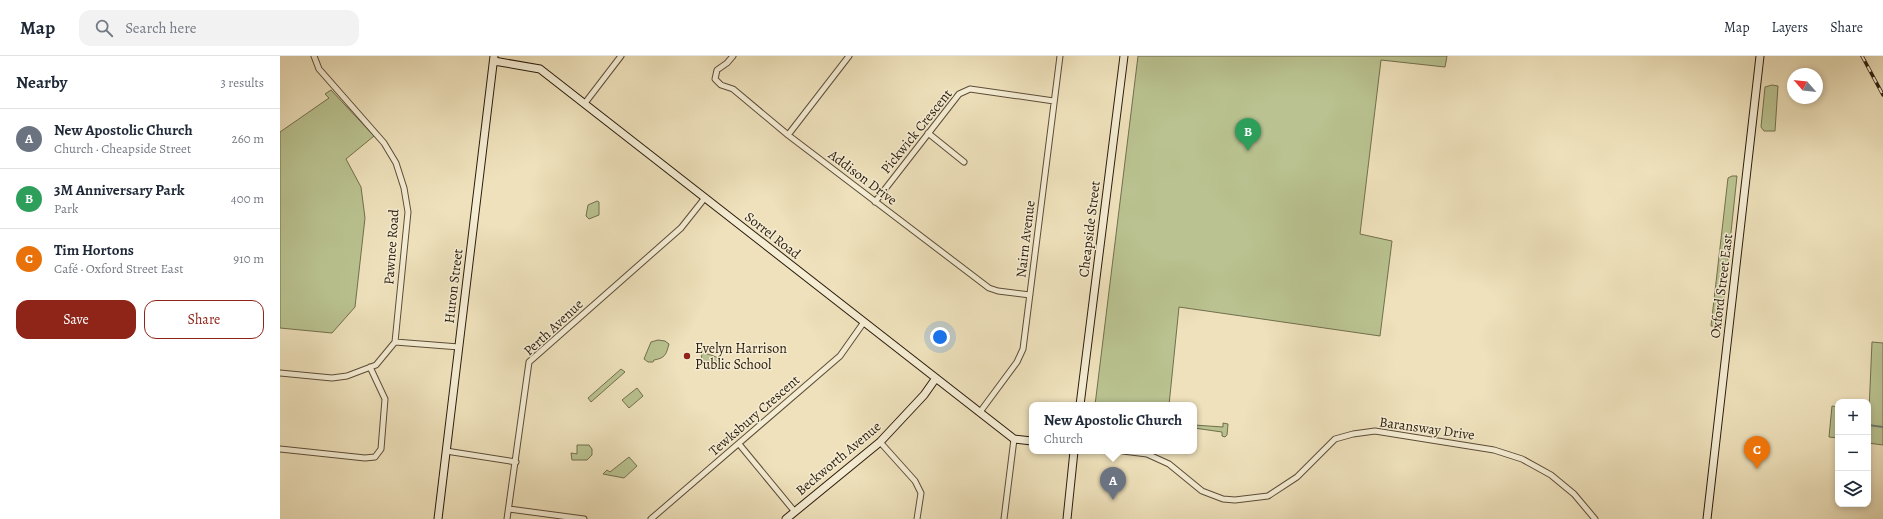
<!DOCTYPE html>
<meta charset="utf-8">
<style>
body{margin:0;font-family:Alegreya,serif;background:#f2f2f3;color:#1f2937}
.controls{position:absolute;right:12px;bottom:12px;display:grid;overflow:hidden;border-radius:8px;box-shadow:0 2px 6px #0003}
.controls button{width:36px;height:36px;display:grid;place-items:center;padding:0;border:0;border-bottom:1px solid #e0e1e3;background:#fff;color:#1f2937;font:20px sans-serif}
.compass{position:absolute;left:1507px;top:12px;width:36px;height:36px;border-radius:50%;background:#fff;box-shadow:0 2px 6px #0003;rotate:298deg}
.you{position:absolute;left:660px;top:281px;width:14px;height:14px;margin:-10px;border:3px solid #fff;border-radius:50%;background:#1a73e8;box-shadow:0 0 0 6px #1a73e833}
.badge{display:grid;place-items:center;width:26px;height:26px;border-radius:50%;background:#8f2418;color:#fff;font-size:13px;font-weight:700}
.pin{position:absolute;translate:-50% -33px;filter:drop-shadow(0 1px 2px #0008)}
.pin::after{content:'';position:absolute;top:21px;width:14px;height:12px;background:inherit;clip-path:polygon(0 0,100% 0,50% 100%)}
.popup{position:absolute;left:749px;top:346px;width:168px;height:52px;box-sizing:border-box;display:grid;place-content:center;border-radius:8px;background:#fff;filter:drop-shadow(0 1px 3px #0005);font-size:13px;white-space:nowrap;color:#747a83}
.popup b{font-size:15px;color:#1f2937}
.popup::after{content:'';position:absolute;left:50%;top:100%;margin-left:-8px;border:8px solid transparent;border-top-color:#fff}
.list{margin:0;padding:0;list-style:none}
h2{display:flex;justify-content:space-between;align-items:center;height:52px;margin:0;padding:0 16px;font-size:17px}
h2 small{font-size:13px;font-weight:400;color:#747a83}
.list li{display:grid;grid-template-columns:26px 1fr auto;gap:12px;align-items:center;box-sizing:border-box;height:60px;padding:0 16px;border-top:1px solid #e0e1e3}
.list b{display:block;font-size:15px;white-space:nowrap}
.list p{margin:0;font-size:13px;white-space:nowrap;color:#747a83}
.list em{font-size:13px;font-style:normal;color:#747a83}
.actions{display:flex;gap:8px;padding:12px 16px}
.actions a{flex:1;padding:9px 0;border:1px solid #8f2418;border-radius:12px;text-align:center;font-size:14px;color:#8f2418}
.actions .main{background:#8f2418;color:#fff}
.icon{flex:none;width:22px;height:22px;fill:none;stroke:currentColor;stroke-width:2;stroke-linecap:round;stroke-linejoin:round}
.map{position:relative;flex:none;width:1603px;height:463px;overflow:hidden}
header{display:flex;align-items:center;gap:24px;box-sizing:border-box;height:56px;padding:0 20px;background:#fff;border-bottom:1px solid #e0e1e3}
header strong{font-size:19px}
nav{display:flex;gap:22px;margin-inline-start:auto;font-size:14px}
.search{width:280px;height:36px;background:#f2f2f3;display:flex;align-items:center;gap:10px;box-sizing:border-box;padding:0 14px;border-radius:12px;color:#747a83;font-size:15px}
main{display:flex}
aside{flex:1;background:#fff}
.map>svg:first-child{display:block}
</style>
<header>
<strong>Map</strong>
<div class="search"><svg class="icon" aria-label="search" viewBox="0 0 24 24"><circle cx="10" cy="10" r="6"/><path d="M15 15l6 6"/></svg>Search here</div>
<nav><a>Map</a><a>Layers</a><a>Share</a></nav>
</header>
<main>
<aside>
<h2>Nearby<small>3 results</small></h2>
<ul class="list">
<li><span class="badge" style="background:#6b7280">A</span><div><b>New Apostolic Church</b><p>Church · Cheapside Street</p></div><em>260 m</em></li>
<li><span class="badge" style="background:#2e9e5b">B</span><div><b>3M Anniversary Park</b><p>Park</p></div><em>400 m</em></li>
<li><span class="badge" style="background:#e8710a">C</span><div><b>Tim Hortons</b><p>Café · Oxford Street East</p></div><em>910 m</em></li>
</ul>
<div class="actions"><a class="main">Save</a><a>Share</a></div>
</aside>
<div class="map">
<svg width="1603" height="463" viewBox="0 0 1603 463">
<rect width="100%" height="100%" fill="#eee1bb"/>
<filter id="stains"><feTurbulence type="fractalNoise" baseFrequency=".005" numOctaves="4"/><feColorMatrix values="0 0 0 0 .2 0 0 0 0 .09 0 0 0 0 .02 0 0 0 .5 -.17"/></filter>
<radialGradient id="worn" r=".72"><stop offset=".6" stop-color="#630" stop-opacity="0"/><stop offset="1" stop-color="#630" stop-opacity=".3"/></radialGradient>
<path fill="#b9c290" stroke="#726f4e" d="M858,0H1167L1165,11L1101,4L1080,178L1112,185L1100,280L899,251L889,349H815Z
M1492,29L1498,30L1495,75H1484L1481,71L1485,31Z
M51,34L94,80L66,103L81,131L85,162L75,251L52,277L0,272V76L49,42L45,38Z
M1452,120H1457L1441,270H1431L1448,122Z
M317,145L319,146V159L309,163L306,160L308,149Z
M378,284L385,285L389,288C386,299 385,302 374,304L373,306H368L364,303L371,286Z
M1592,286L1603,287V389L1588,387V355H1589Z
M422,297C431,298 443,303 448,310L444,313L423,310L421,306Z
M341,313L345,316L311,346L308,342Z
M357,332L363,340L349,352L342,344Z
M1552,350L1558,351V382L1549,381Z
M943,367L948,368L947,379L945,381L942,380V376L914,372V369L943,371Z
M297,389H309L312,393V399L307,404H292L291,397L297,398Z
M349,401L357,410L344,422L323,418L327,414L330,416Z"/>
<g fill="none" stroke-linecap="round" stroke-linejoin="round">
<path stroke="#6d7d70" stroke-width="2" d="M1588,369L1603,371"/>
<defs>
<path id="street" d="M453,0L447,7L437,14L435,23L441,29L453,33L508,79L709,232L718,235L750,239
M305,47L341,0
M648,77L684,106
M508,79L569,0
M595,146L679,38L690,33L774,45
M115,286L179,291
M0,317L52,322L67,320L96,309L115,286L128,156L124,132L116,107L104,87L39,13L34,0
M700,356L737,306L743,293L780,0
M600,386L635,425L641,437L637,463
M459,388L515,456
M0,393L85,402L95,401L101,393L105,343L90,311
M166,395L236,406
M843,395L867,398L889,408L922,435L943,443L955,444L988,440L1017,421L1055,383L1073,378L1095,375L1214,394L1242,403L1271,419L1294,438L1315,463
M229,453L304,463
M227,463L249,306L401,172L424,143
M371,463L560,300L584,266
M724,463L734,383"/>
<path id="secondary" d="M214,5L260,13L734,383L752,385
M800,349L844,0
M158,463L214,0
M506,463L600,386L644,339L656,322
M787,463L794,395
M1427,463L1480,0"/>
</defs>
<use href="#street" stroke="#5c4d38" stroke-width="7"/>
<use href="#secondary" stroke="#2b1c0c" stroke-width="9"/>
<use href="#street" stroke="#f4ecd3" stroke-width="5"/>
<use href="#secondary" stroke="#f4ecd3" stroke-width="7"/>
<defs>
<path id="rail" d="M1582,0L1603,39"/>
</defs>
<use href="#rail" stroke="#2b1c0c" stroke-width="3.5"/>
<use href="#rail" stroke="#f4ecd3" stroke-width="2" stroke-dasharray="6" stroke-linecap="butt"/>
</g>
<circle fill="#8f2418" stroke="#f4ecd3" stroke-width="1.5" cx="407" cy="300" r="4"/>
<g text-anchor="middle" stroke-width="3" stroke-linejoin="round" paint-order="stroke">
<g font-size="14" fill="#2b1c0c" stroke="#f4ecd3">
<text transform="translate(636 75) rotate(-51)" y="5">Pickwick Crescent</text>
<text transform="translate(583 121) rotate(37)" y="5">Addison Drive</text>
<text transform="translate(809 173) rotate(-83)" y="5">Cheapside Street</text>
<text transform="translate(493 179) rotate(38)" y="5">Sorrel Road</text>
<text transform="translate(745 183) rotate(-83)" y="5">Nairn Avenue</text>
<text transform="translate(111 191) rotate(-86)" y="5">Pawnee Road</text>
<text transform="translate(173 230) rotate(-83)" y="5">Huron Street</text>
<text transform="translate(1441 230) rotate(-83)" y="5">Oxford Street East</text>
<text transform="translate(273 271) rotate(-43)" y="5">Perth Avenue</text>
<text transform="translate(474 359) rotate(-41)" y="5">Tewksbury Crescent</text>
<text transform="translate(1147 372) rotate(8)" y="5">Baransway Drive</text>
<text transform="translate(558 402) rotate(-40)" y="5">Beckworth Avenue</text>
</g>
<g font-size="14" fill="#2b1c0c" stroke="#f4ecd3" text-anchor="start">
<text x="415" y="297">Evelyn Harrison<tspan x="415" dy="16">Public School</tspan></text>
</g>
</g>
<rect width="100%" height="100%" filter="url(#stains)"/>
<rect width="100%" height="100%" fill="url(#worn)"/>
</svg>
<div class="controls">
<button>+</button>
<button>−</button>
<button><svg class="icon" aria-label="layers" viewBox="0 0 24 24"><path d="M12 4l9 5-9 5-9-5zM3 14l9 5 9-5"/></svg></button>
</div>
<svg class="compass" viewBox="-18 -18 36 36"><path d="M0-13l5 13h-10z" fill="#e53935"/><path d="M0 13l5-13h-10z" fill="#747a83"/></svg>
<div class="you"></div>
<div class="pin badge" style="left:833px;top:444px;background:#6b7280">A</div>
<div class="popup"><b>New Apostolic Church</b>Church</div>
<div class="pin badge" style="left:968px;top:95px;background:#2e9e5b">B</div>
<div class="pin badge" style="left:1477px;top:413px;background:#e8710a">C</div>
</div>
</main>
